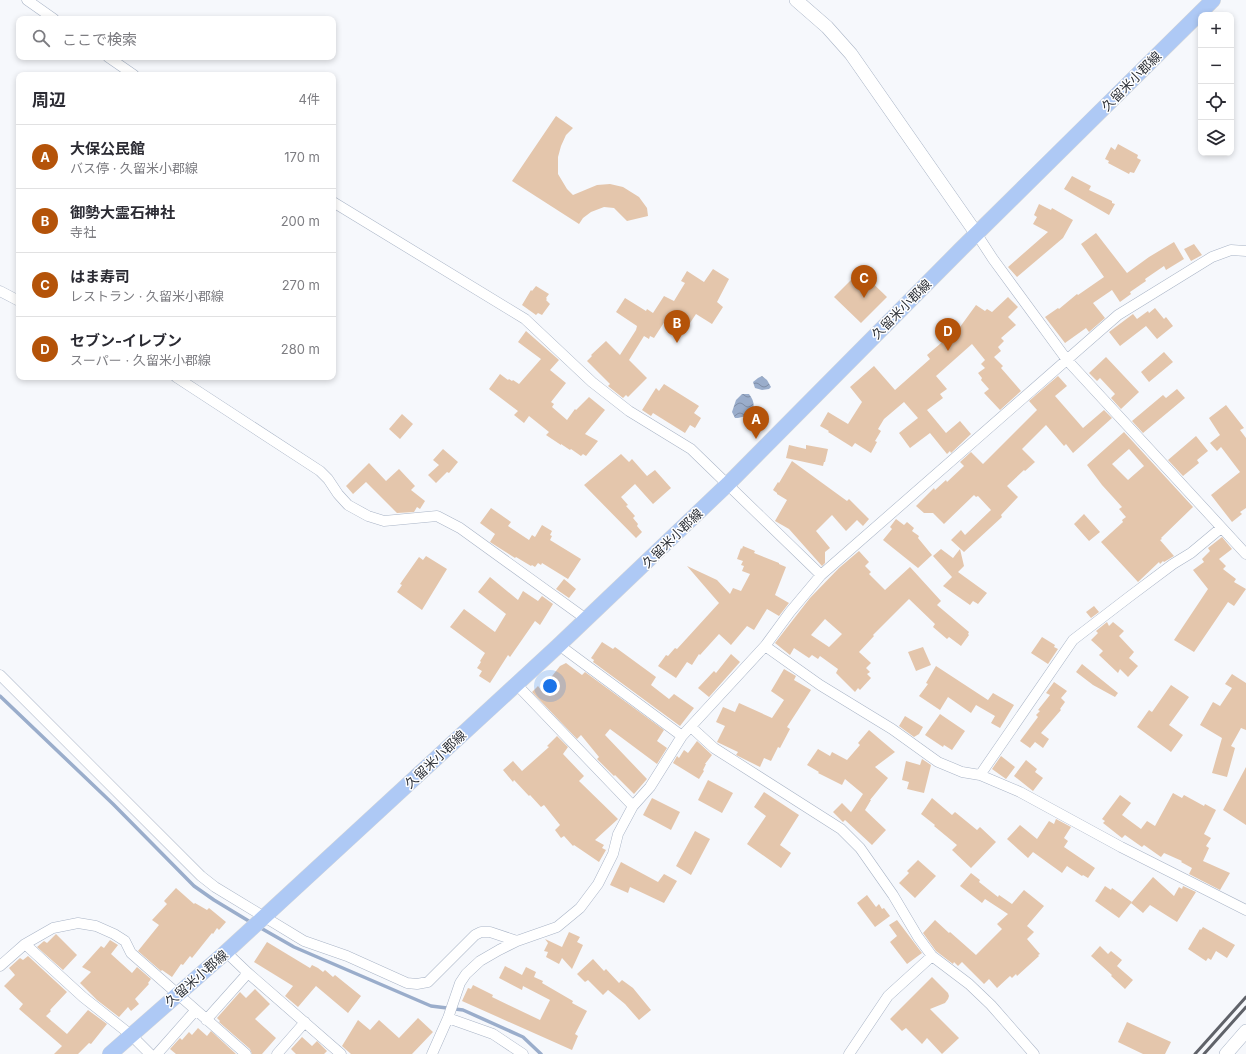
<!DOCTYPE html>
<html lang="ja">
<meta charset="utf-8">
<style>
body{margin:0;font-family:Inter,"Noto Sans JP",sans-serif;background:#f7f7f7;color:#2b2b33}
.controls{position:absolute;right:12px;top:12px;display:grid;overflow:hidden;border-radius:8px;box-shadow:0 2px 6px #0003}
.controls button{width:36px;height:36px;display:grid;place-items:center;padding:0;border:0;border-bottom:1px solid #e1e1e2;background:#fff;color:#2b2b33;font:20px sans-serif}
.you{position:absolute;left:550px;top:686px;width:14px;height:14px;margin:-10px;border:3px solid #fff;border-radius:50%;background:#1a73e8;box-shadow:0 0 0 6px #1a73e833}
.badge{display:grid;place-items:center;width:26px;height:26px;border-radius:50%;background:#b45309;color:#fff;font-size:13px;font-weight:700}
.pin{position:absolute;translate:-50% -33px;filter:drop-shadow(0 1px 2px #0008)}
.pin::after{content:'';position:absolute;top:21px;width:14px;height:12px;background:inherit;clip-path:polygon(0 0,100% 0,50% 100%)}
.list{margin:0;padding:0;list-style:none}
h2{display:flex;justify-content:space-between;align-items:center;height:52px;margin:0;padding:0 16px;font-size:17px}
h2 small{font-size:13px;font-weight:400;color:#7c7c81}
.list li{display:grid;grid-template-columns:26px 1fr auto;gap:12px;align-items:center;box-sizing:border-box;height:64px;padding:0 16px;border-top:1px solid #e1e1e2}
.list b{display:block;font-size:15px;white-space:nowrap}
.list p{margin:0;font-size:13px;white-space:nowrap;color:#7c7c81}
.list em{font-size:13px;font-style:normal;color:#7c7c81}
.icon{flex:none;width:22px;height:22px;fill:none;stroke:currentColor;stroke-width:2;stroke-linecap:round;stroke-linejoin:round}
.map{position:relative;flex:none;width:1246px;height:1054px;overflow:hidden}
.search{position:absolute;background:#fff;box-shadow:0 2px 6px #0003;left:16px;top:16px;width:320px;height:44px;display:flex;align-items:center;gap:10px;box-sizing:border-box;padding:0 14px;border-radius:8px;color:#7c7c81;font-size:15px}
.panel{position:absolute;background:#fff;box-shadow:0 2px 6px #0003;left:16px;top:72px;width:320px;height:308px;border-radius:8px}
.map>svg:first-child{display:block}
</style>
<div class="map">
<svg width="1246" height="1054" viewBox="0 0 1246 1054">
<defs>
<pattern id="water-waves" width="16" height="10" patternUnits="userSpaceOnUse"><rect width="16" height="10" fill="#9aadcb"/><path d="M0 5q4-4 8 0t8 0" fill="none" stroke="#7e8da6"/></pattern>
</defs>
<rect width="100%" height="100%" fill="#f6f8fc"/>
<path fill="url(#water-waves)" d="M762,376L767,380L771,387L769,389L762,390L755,388L753,382L758,378Z
M742,394H749C755,402 755,407 750,415L738,418H735L732,412L736,400Z"/>
<g fill="none" stroke-linecap="round" stroke-linejoin="round">
<path stroke="#9aadcb" stroke-width="3.5" d="M0,696L113,804L194,886L214,900L252,923
M259,927L294,947L431,1006L463,1010L523,1037L541,1054"/>
</g>
<path fill="#e4c6ac" fill-rule="evenodd" d="M556,116L573,128L566,135L561,146L558,157V174L567,189L573,195L597,185L610,184L623,187L639,197L647,208L648,216L627,221L614,208L604,207L591,212L583,218L579,224L512,181Z
M1118,144L1138,155L1137,158L1141,160L1134,173L1130,172L1129,174L1108,163L1109,161L1105,159L1111,147L1115,150Z
M1072,176L1091,186L1089,190L1112,201V203L1115,204L1109,215L1064,189Z
M1039,204L1051,210L1052,208L1073,220L1063,238L1017,277L1008,267L1048,232L1033,224L1037,217L1034,215Z
M1096,233L1127,273L1149,257L1174,242L1184,259L1166,270L1164,266L1145,279L1146,281L1130,292L1131,294L1120,302L1112,290L1093,303L1105,318L1089,332L1086,328L1065,343L1045,317L1058,308L1059,309L1077,294L1078,295L1104,277L1081,244Z
M1194,244L1202,255L1191,261L1184,249Z
M713,269L729,279L717,302L723,307L712,324L696,314L684,332L665,321L654,338L650,336L649,339L644,336L629,360L647,378L628,397L626,395L623,398L608,386L610,384L587,361L592,356L591,355L606,341L620,355L636,330L637,326L616,312L625,298L646,311L647,309L653,313L664,296L674,301L685,283L681,281L687,271L704,282Z
M860,271L887,297L861,323L834,297Z
M536,286L549,294L546,298L547,299L546,300L550,304L542,315L538,313L536,315L522,305L531,290L532,291Z
M1008,297L1018,307L1008,317L1016,325L1001,338L1004,341L998,347L1001,351L994,357L1003,366L1001,368L1021,391L1000,410L984,393L989,389L981,380L982,378L978,373L985,368L981,364L985,360L972,344L936,376L947,389L940,394L943,398L927,410L946,433L960,421L971,434L951,453L950,451L947,454L930,433L910,448L899,433L918,418L904,402L884,419L878,429L881,431L875,441L877,442L871,453L855,443L852,447L828,432L829,431L820,426L828,412L848,424L862,402L850,387L874,366L895,390L930,359L927,355L960,327L976,305L985,311L987,309L992,312Z
M1155,308L1164,319L1166,317L1173,326L1157,339L1146,326L1120,346L1109,332L1133,314L1137,319L1148,311L1149,313Z
M526,331L559,360L550,370L566,383L551,402L554,404L552,407L567,420L575,409L576,410L589,397L605,410L585,434L598,441L586,456L583,454L581,456L571,449L570,450L561,444V445L546,435L549,432L529,416L524,423L514,415L518,411L489,389L500,374L508,380L509,379L512,381L513,380L519,384L541,359L518,342Z
M1164,352L1173,362L1149,382L1141,372Z
M1106,357L1139,392L1121,409L1111,398L1115,394L1100,378L1097,381L1089,373Z
M1058,376L1067,386L1055,396L1083,428L1104,410L1112,418L1073,453L1066,444L1064,446L1046,425L1022,449L1035,462L1025,471L1024,470L1007,486L1018,497L1001,515L1002,517L964,552L951,540L961,530L965,535L991,510L978,496L976,497L974,495L944,524L933,513H924L916,506L934,488L935,490L946,480L947,482L964,466L960,462L971,452L983,464L1037,410L1029,401Z
M664,384L699,406L694,413L701,418L695,428L690,425L685,433L653,413L651,416L642,410L656,388L659,391Z
M1177,389L1185,398L1143,433L1132,421L1163,395L1166,398Z
M1226,405L1244,428L1240,430L1246,438V508L1240,512L1242,514L1232,522L1211,495L1240,472L1221,447L1217,451L1210,443L1220,435L1209,418Z
M402,414L413,424L400,439L389,429Z
M1124,432L1193,507L1161,538L1162,539L1160,540L1174,556L1164,562L1163,561L1160,564L1159,562L1138,582L1101,542L1123,522L1122,520L1126,517L1119,509L1122,507L1102,485L1087,465ZM1129,449L1144,466L1128,480L1112,464Z
M1196,436L1208,451L1197,460L1199,463L1183,476L1168,460Z
M789,445L806,449V445L828,449L825,462H824L823,466L786,458Z
M443,449L458,462L449,473L447,472L436,483L428,475L439,465L433,460Z
M621,454L629,462L632,459L647,476L655,470L671,488L653,504L635,484L621,497L628,505L626,506L635,516L633,518L638,524L637,526L642,532L636,538L584,485Z
M792,461L847,501L849,499L869,519L863,526L857,520L846,531L832,515L816,531L830,548L825,552V563L822,566L789,529L775,521L787,500L777,494V493L773,490L778,482L779,483Z
M369,463L386,481L399,469L415,486L411,490L425,501L420,509L417,507L414,512L397,513L366,482L353,494L346,486Z
M491,508L511,522L508,526L529,540L532,535L535,537L542,525L552,531L550,535L552,536L550,540L581,559L568,579L542,563L541,565L538,563L535,567L532,565L531,566L516,557L515,558L490,542L495,534L480,523Z
M1084,514L1100,532L1089,541L1074,524Z
M896,519L904,525L907,522L914,528L912,531L919,536L918,538L932,555L918,568L883,540L892,529L890,527Z
M1222,537L1232,549L1219,559L1226,566L1223,569L1236,579L1234,582L1246,589L1234,606L1228,602L1194,652L1174,640L1208,589L1193,570L1204,562L1202,559L1210,551L1208,548Z
M743,546L755,551L754,553L779,563V564L786,567L775,595L789,603L779,616L767,609L754,630L747,626L731,645L719,634L700,655L699,654L692,665L687,662L676,678L658,666L666,655L668,656L675,648L677,649L719,603L687,566L717,580L730,594L733,588L741,591L750,574L742,571L744,566L741,565L743,561L737,559L741,548L742,549Z
M941,549L953,558L960,549L964,566L958,572L987,593L978,604L973,601L970,605L943,586L957,572L952,577L933,556Z
M859,551L869,562L865,566L871,572L869,574L885,590L910,567L941,601L937,605L969,632L968,634L969,635L961,646L949,637L947,639L933,627L935,624L909,599L873,635L874,636L859,652L871,663L866,668L870,672L867,674L871,678L860,690L858,688L855,692L836,673L838,669L820,656L818,659L812,655L809,658L794,648L790,655L775,643L810,598L839,568ZM825,619L842,634L829,647L811,635Z
M426,556L447,569L422,610L397,592L402,585L400,584L419,557L423,560Z
M490,577L518,600L523,591L538,601L542,596L553,604L540,625L535,621L510,657L508,655L490,683L479,676L482,671L477,668L481,662L480,661L485,653L450,627L464,609L495,632L506,614L478,592Z
M564,579L576,589L569,598L556,589Z
M1094,606L1099,612L1091,618L1086,612Z
M1107,622L1109,626L1113,622L1124,631L1119,636L1134,652L1129,658L1138,666L1128,677L1120,669L1118,673L1099,655L1103,651L1091,640L1098,633L1096,631Z
M1042,637L1055,645L1054,647L1058,649L1048,664L1031,653Z
M602,642L613,649L615,647L656,677L651,685L669,699L674,694L694,708L680,726L593,662L594,660L591,658Z
M923,647L931,665L916,671L908,652Z
M731,654L740,662L709,697L698,688L714,671L716,673Z
M566,663L582,675L585,672L664,730L657,741L667,748L657,764L610,729L605,735L647,779L634,794L615,775L614,776L597,759L599,757L581,735L577,739L532,692L538,686L541,690L560,666Z
M1082,664L1118,693L1115,697L1093,685L1076,672Z
M936,666L988,700L993,693L1014,705L1000,728L991,723L995,716L976,705L971,713L948,697L940,710L919,696L928,684L926,683Z
M784,669L796,676L794,680L811,690L787,727L790,729L780,748L778,747L771,761L764,758L760,767L736,755L738,752L717,742L725,726L716,722L723,707L735,712L739,703L772,718L784,700L771,691Z
M1232,674L1246,683V730L1241,728L1231,746L1235,748L1227,777L1212,773L1222,738L1200,725L1213,702L1220,706L1232,688L1225,684Z
M1054,682L1067,691L1061,698L1065,702L1060,709L1061,710L1041,733L1049,739L1043,748L1035,742L1030,748L1020,741L1038,717L1036,715L1040,711L1038,710L1050,695L1046,693Z
M1171,685L1189,697L1169,725L1183,735L1171,752L1137,727L1149,710L1152,712Z
M940,714L965,731L952,750L944,745L943,747L925,735Z
M905,716L923,727L919,734L914,737L899,726Z
M869,730L895,752L875,767L888,778L870,800H871L865,810L886,830L872,845L845,820L843,822L833,812L842,803L851,812L863,794L845,779L842,785L818,773L819,772L807,765L818,749L830,756L832,752L847,760L860,745L858,743Z
M557,736L568,747L563,754L584,776L579,781L618,819L595,840L604,845L602,848L606,850L599,862L574,845L573,846L564,836L561,838L555,830L560,825L544,805L541,807L530,795L529,796L514,780L513,782L503,770L513,761L522,771L549,747L547,746Z
M697,741L712,755L705,764H706L703,770L704,771L699,779L673,763L677,756L679,758L684,750L688,753Z
M1001,756L1015,767L1006,779L992,769Z
M922,759L931,765L924,793L907,789L909,782L902,780L906,761L920,765Z
M1026,760L1037,769L1035,772L1043,778L1033,791L1014,776Z
M1246,767V825L1223,810Z
M708,780L733,793L722,813L698,800Z
M764,792L799,815L780,845L791,853L781,868L747,844L766,816L754,807Z
M1173,793L1182,798L1184,795L1204,806L1205,804L1216,810L1204,834L1211,838L1206,846L1209,848L1203,861L1230,873L1220,890L1189,874L1192,868L1181,862L1182,861L1164,853L1161,857L1144,845L1142,847L1125,835L1122,838L1103,823L1105,821L1102,819L1120,795L1131,803L1122,815L1141,829L1147,821L1155,826Z
M652,798L680,812L671,830L643,815Z
M932,798L952,815L955,812L977,830L980,827L996,842L971,868L952,850L957,845L934,826L935,825L921,814Z
M1056,819L1071,827L1064,838L1068,841L1064,847L1095,868L1088,878L1083,875L1082,876L1067,866L1062,873L1033,852L1028,858L1007,839L1020,825L1037,839L1049,821L1054,824Z
M695,831L710,839L691,875L676,866Z
M918,860L936,876L915,898L899,883L909,873L907,871Z
M621,862L658,882L664,874L677,881L664,903L630,887L628,893L610,885Z
M971,873L980,880L979,882L998,897L999,895L1012,904L1024,890L1044,906L1027,926L1034,932L1027,939L1040,954L1038,955L1039,956L1017,976L1016,974L1012,978L1010,976L997,988L989,979L984,984L962,962L958,966L954,962L953,964L936,951L923,933L935,920L949,933L950,932L976,955L1002,929L997,924L1008,914L985,899L982,903L960,886Z
M1153,877L1174,896L1179,887L1182,889L1183,886L1196,892L1177,922L1150,905L1143,913L1131,903Z
M1105,886L1111,890L1112,888L1132,902L1119,918L1095,901Z
M176,888L194,904L195,903L207,910L209,908L226,922L219,930L217,928L213,934L212,933L192,958L190,956L183,965L181,964L172,977L162,970L161,971L138,951L159,925L152,920L167,904L164,901Z
M867,895L876,907L879,904L882,909L884,908L890,916L875,927L857,903Z
M897,920L922,953L907,964L890,942L897,936L889,925Z
M1203,927L1235,945L1227,958L1216,951L1211,960L1208,958L1206,961L1188,949L1200,929L1201,930Z
M569,932L580,937L577,942L583,945L572,969L562,958L559,964L546,957L548,952L544,951L548,943L545,939L562,947Z
M56,934L77,955L63,970L37,947L44,941L47,943Z
M110,940L118,945L111,954L132,973L137,967L151,979L148,983L149,984L135,999L139,1004L131,1011L128,1007L119,1017L97,1000L80,983L91,972L82,967L101,946L104,948Z
M267,942L310,968L312,965L318,968L323,972L325,970L333,977L335,975L361,996L348,1013L316,986L298,1007L285,996L293,986L254,962Z
M1100,946L1108,954L1111,951L1122,960L1117,966L1133,980L1125,989L1111,976L1112,975L1091,956Z
M28,956L67,992L50,1010L51,1011L46,1016L67,1034L88,1010L107,1024L91,1044L89,1043L78,1054H54L62,1046L19,1009L23,1004L4,986L15,975L9,968L20,958L23,960Z
M593,959L604,971L606,969L619,983L622,980L633,988L651,1010L639,1020L625,1004L608,990L603,995L588,980L585,982L577,974Z
M505,966L522,975L526,967L536,972L534,977L543,981L542,983L573,1001L572,1003L587,1011L575,1034L578,1036L572,1050L462,1001L468,988L471,989L473,985L493,995L492,997L540,1020L550,1000L523,986L522,990L499,978Z
M932,977L948,993L949,996L948,999L945,1003L930,1009L959,1038L942,1054L927,1038L922,1044L906,1028L902,1031L890,1019Z
M255,989L270,1004L255,1019L276,1038L262,1054H252L250,1049L219,1022L220,1021L217,1018L240,992L246,998Z
M418,1018L433,1032L412,1054H351L342,1046L358,1020L370,1030L379,1020L399,1038Z
M1127,1022L1171,1042L1165,1054H1143L1118,1042Z
M198,1028L207,1036L211,1031L236,1054H176L170,1049L180,1038L182,1040L189,1032L192,1035Z
M302,1037L312,1046L317,1041L327,1051L324,1054H296L291,1049Z"/>
<g fill="none" stroke-linecap="round" stroke-linejoin="round">
<defs>
<path id="street" d="M27,0L54,19
M108,57L134,75
M333,202L525,319L592,382L629,411L691,449L821,575
M976,233L993,259L1067,360L1246,554
M0,291L19,301
M176,377L320,471L328,479L338,494L348,505L368,516L384,521L437,516L460,528L586,619
M559,645L682,736
M765,646L820,685L892,729L938,762L962,772L980,775L1020,792L1121,847L1246,910
M0,675L201,876L215,887L304,941L347,956L407,983L417,984L428,982L475,935L481,932H490L517,941
M517,685L633,806
M691,727L714,748L841,829L860,848L893,895L918,937L932,956L969,984L991,1005L1034,1054
M980,775L1073,640L1129,597L1173,564L1191,553L1221,528
M25,944L83,997L131,1035L150,1054
M226,952L248,973L341,1054
M0,966L25,944L53,928L78,923L96,926L114,934L125,941L131,953L246,1054
M448,1018L493,1034L523,1054
M206,1020L248,973
M157,1054L195,1011
M277,1054L305,1022
M432,1054L448,1018L460,983L466,974L480,961L499,950L517,941L557,927L580,908L598,884L613,854L618,834L633,806L650,787L682,736L765,646L790,612L821,575L1118,315L1212,257L1231,250L1246,251
M849,1054L888,996L932,956"/>
<path id="secondary" d="M796,0L827,27L851,54L976,233
M1226,1054L1246,1031"/>
<path id="primary" d="M110,1054L226,952L559,645L728,484L961,249L1213,0"/>
</defs>
<use href="#street" stroke="#a9b4c6" stroke-width="11"/>
<use href="#secondary" stroke="#a9b4c6" stroke-width="14"/>
<use href="#primary" stroke="#d5d6d7" stroke-width="16"/>
<use href="#street" stroke="#fff" stroke-width="10"/>
<use href="#secondary" stroke="#fff" stroke-width="13"/>
<use href="#primary" stroke="#aec9f5" stroke-width="15"/>
<path stroke="#60636a" stroke-width="3" d="M1195,1054L1246,997
M1204,1054L1246,1007"/>
</g>
<g text-anchor="middle" stroke-width="3" stroke-linejoin="round" paint-order="stroke">
<g font-size="13" fill="#2d3138" stroke="#fff">
<text transform="translate(1131 81) rotate(-45)" y="5">久留米小郡線</text>
<text transform="translate(901 309) rotate(-45)" y="5">久留米小郡線</text>
<text transform="translate(672 538) rotate(-44)" y="5">久留米小郡線</text>
<text transform="translate(435 759) rotate(-43)" y="5">久留米小郡線</text>
<text transform="translate(196 978) rotate(-41)" y="5">久留米小郡線</text>
</g>
</g>
</svg>
<div class="controls">
<button>+</button>
<button>−</button>
<button><svg class="icon" aria-label="locate" viewBox="0 0 24 24"><circle cx="12" cy="12" r="6"/><path d="M12 2v4M12 18v4M2 12h4M18 12h4"/></svg></button>
<button><svg class="icon" aria-label="layers" viewBox="0 0 24 24"><path d="M12 4l9 5-9 5-9-5zM3 14l9 5 9-5"/></svg></button>
</div>
<div class="you"></div>
<div class="pin badge" style="left:756px;top:439px">A</div>
<div class="pin badge" style="left:677px;top:343px">B</div>
<div class="pin badge" style="left:864px;top:298px">C</div>
<div class="pin badge" style="left:948px;top:351px">D</div>
<div class="search"><svg class="icon" aria-label="search" viewBox="0 0 24 24"><circle cx="10" cy="10" r="6"/><path d="M15 15l6 6"/></svg>ここで検索</div>
<section class="panel">
<h2>周辺<small>4件</small></h2>
<ul class="list">
<li><span class="badge">A</span><div><b>大保公民館</b><p>バス停 · 久留米小郡線</p></div><em>170 m</em></li>
<li><span class="badge">B</span><div><b>御勢大霊石神社</b><p>寺社</p></div><em>200 m</em></li>
<li><span class="badge">C</span><div><b>はま寿司</b><p>レストラン · 久留米小郡線</p></div><em>270 m</em></li>
<li><span class="badge">D</span><div><b>セブン-イレブン</b><p>スーパー · 久留米小郡線</p></div><em>280 m</em></li>
</ul>
</section>
</div>
